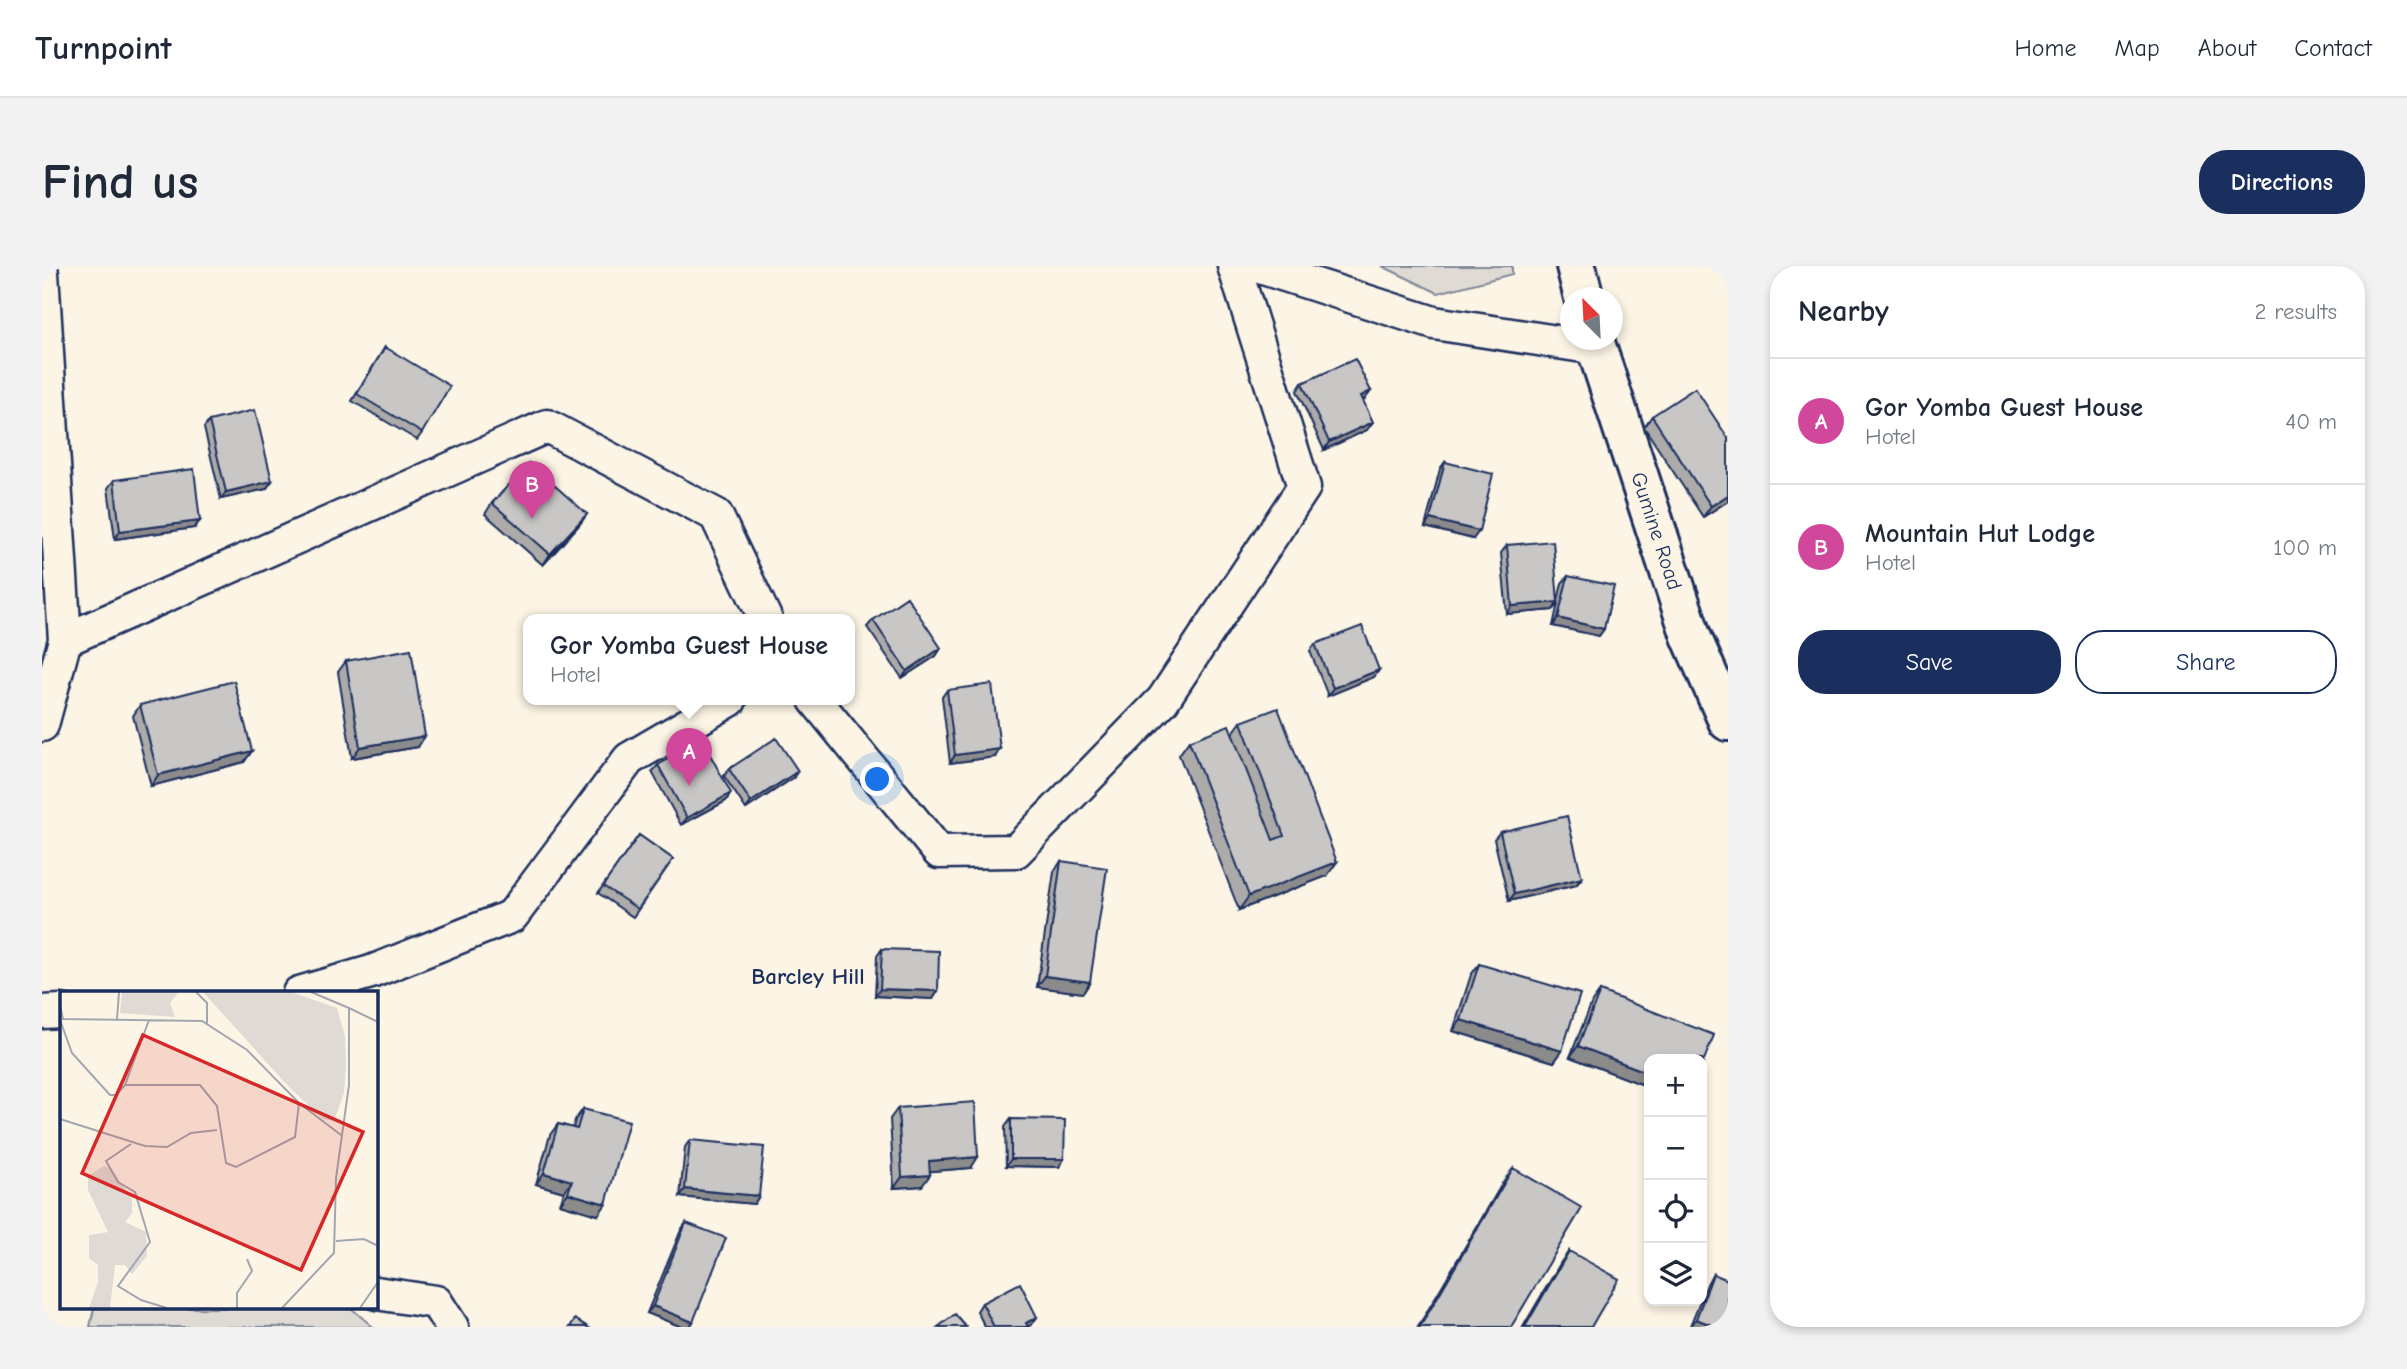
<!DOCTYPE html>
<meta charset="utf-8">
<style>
body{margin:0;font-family:"Comic Neue",sans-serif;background:#f2f2f3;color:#1f2937}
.controls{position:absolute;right:21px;bottom:21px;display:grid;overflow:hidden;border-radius:14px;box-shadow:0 4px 10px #0003}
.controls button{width:63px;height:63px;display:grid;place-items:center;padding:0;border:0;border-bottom:2px solid #e0e1e3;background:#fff;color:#1f2937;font:35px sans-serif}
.compass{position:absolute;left:1518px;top:21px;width:63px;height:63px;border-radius:50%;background:#fff;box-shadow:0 4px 10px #0003;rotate:336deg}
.you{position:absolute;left:836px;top:514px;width:24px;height:24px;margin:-18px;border:5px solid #fff;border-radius:50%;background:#1a73e8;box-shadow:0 0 0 10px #1a73e833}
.badge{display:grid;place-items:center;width:46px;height:46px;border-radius:50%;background:#1b2f5e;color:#fff;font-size:23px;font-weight:700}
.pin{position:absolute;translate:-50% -58px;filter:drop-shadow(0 2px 4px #0008)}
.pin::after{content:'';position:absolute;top:37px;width:24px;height:21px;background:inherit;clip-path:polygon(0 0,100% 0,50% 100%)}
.popup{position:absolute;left:481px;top:348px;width:332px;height:91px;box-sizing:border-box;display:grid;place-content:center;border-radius:14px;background:#fff;filter:drop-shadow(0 2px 5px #0005);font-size:23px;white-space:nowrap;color:#747a83}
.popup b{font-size:26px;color:#1f2937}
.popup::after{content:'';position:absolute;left:50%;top:100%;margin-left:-14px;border:14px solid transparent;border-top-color:#fff}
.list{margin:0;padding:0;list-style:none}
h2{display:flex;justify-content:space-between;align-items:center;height:91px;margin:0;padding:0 28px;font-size:30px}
h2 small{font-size:23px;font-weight:400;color:#747a83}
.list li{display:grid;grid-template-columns:46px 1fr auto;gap:21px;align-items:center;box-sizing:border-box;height:126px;padding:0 28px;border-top:2px solid #e0e1e3}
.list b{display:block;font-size:26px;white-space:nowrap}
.list p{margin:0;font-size:23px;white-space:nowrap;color:#747a83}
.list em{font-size:23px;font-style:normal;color:#747a83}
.actions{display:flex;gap:14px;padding:21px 28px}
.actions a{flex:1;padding:16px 0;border:2px solid #1b2f5e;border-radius:28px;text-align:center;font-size:24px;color:#1b2f5e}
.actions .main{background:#1b2f5e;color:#fff}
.icon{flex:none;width:38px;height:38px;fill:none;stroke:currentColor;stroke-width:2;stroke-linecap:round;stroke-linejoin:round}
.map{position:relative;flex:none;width:1686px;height:1061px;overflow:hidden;border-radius:28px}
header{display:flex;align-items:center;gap:42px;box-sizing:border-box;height:98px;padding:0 35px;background:#fff;border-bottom:2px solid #e0e1e3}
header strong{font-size:33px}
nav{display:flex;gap:38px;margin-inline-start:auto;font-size:24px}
.intro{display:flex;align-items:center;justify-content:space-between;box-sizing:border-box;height:168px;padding:0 42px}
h1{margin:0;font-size:49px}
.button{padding:18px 32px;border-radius:28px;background:#1b2f5e;color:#fff;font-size:24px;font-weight:700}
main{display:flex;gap:42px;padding:0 42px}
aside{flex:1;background:#fff;border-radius:28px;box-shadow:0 4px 10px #0003}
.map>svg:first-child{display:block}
</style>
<header>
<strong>Turnpoint</strong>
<nav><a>Home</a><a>Map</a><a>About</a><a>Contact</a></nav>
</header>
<div class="intro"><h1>Find us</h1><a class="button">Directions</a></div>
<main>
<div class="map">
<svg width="1686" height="1061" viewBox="0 0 1686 1061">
<rect width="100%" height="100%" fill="#fcf5e5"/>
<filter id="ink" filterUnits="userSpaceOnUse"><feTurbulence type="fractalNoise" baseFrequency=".0143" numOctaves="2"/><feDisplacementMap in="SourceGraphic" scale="14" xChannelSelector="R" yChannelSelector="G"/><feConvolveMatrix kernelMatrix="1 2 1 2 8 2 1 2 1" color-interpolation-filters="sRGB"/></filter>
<g filter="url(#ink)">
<path fill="#dfdbd4" stroke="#7d8599" stroke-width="2" d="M1340,0H1470V8L1396,27Z
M52,1042H309L331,1061H48Z"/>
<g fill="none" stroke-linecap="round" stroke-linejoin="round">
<defs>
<path id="street" d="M1215,0L1392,57L1554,82
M0,7L23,374L505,160L674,249L724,354
M773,434L897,586L974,585L1121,434L1262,221L1192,0
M0,459L23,374
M257,727L329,706L470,650L587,493L688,434
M0,746L19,745
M334,1027L394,1036L410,1061"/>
<g id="secondary">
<path d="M1534,0L1542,32"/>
<path id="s1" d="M1552,74L1649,370L1686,455"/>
</g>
</defs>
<use href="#street" stroke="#1b2f5e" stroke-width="37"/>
<use href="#secondary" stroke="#1b2f5e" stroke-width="44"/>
<use href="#street" stroke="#fcf5e5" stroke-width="32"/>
<use href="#secondary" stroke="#fcf5e5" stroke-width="38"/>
</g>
<path fill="#acabaa" stroke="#1b2f5e" stroke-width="2" d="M343,81L380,167L375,174L310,135Z
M1260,117L1329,125L1323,133L1321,134L1325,164L1282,184L1255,125Z
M1610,150L1686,172V235L1661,251L1602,161Z
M167,155L230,215L224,223L179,233L162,162Z
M1403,196L1431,273L1383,261L1398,203Z
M72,214L152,262L73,273L66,222Z
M450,237L545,248L537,259L501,299L443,248Z
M1465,279L1516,335L1520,317L1526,310L1562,363L1557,370L1511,360L1516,337L1511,344L1465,348L1459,287Z
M831,354L899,382L894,390L860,412L825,361Z
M1273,378L1337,404L1332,411L1286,430L1268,385Z
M304,395L376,481L310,492L296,406Z
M905,424L953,491L908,497L900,431Z
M98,439L210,485L202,496L109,520L91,450Z
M1199,456L1285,610L1197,644L1137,489L1147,475L1190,468Z
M616,499L689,527L684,535L639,559L610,506Z
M687,503L751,512L704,543L682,510Z
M1458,566L1540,612L1534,619L1467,635L1452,573Z
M597,569L631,593L591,651L556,627Z
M1019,595L1048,716L1041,727L995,721L1012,606Z
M840,683L896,725L891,733L833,730L835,690Z
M1437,698L1520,785L1512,796L1411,765L1429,709Z
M1558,725L1607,793V821L1528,791L1550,736Z
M856,842L929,902L888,905L880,920L852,922L848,853Z
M541,843L556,949L518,938L522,926L494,918L508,869L516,858L531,862L533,854Z
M969,853L1022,893L1017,901L964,900L963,861Z
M648,874L717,930L712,938L638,931L643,881Z
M1471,902L1469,1061H1376L1461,916Z
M644,957L651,1056L647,1061H640L605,1047L639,964Z
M1527,985L1549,1061H1481L1519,996Z
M1671,1008L1686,1061H1651L1648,1060L1658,1035H1660V1031L1666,1016Z
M940,1037L995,1051L990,1058L986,1061H943L935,1045Z"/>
<path fill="#8c8b8b" stroke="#1b2f5e" stroke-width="2" d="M1329,125L1323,133L1313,137L1319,130Z
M1331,156L1325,164L1282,184L1287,176Z
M230,215L224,223L179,233L184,226Z
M1686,229V235L1661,251L1669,240Z
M545,248L537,259L501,299L508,288Z
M1388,253L1437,265L1431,273L1383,261Z
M158,255L152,262L73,273L78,265Z
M1516,336L1511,344L1465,348L1470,340Z
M1516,352L1562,363L1557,370L1511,360Z
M899,382L894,390L860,412L865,405Z
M1337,404L1332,411L1286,430L1291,422Z
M383,470L376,481L310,492L318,481Z
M958,483L953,491L908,497L913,489Z
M210,485L202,496L109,520L116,509Z
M756,505L751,512L704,543L709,536Z
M689,527L684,535L639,559L645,552Z
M1295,596L1285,610L1197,644L1207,630Z
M1540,612L1534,619L1467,635L1472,628Z
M1003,710L1048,716L1041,727L995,721Z
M838,723L896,725L891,733L833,730Z
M1419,754L1520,785L1512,796L1411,765Z
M1536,780L1607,807V821L1528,791Z
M936,891L929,902L879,906L887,895Z
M969,893H1022L1017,901L964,900Z
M502,907L530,915L522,926L494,918Z
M888,909L880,920L852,922L860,911Z
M643,923L717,930L712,938L638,931Z
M526,927L564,938L556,949L518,938Z
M611,1040L651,1056L647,1061H640L605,1047Z
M995,1051L990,1058L985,1061L984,1057Z
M1654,1053L1675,1061H1651L1648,1060Z"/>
<path fill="#c8c7c6" stroke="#1b2f5e" stroke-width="2" d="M343,81L408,120L380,167L315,128Z
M1313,93L1329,125L1319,130L1331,156L1287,176L1260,117Z
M1653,122L1686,172V229L1669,240L1610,150Z
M213,144L230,215L184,226L167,155Z
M1403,196L1451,208L1437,265L1388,253Z
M487,197L545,248L508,288L450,237Z
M152,203L158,255L78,265L72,214Z
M1511,275L1516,336L1470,340L1465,279Z
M1526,310L1572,320L1562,363L1516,352Z
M865,331L899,382L865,405L831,354Z
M1320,360L1337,404L1291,422L1273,378Z
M369,383L383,470L318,481L304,395Z
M192,415L210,485L116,509L98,439Z
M950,418L958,483L913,489L905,424Z
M1236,442L1295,596L1207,630L1147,475L1187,459L1231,574L1242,570L1199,456Z
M734,472L756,505L709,536L687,503Z
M660,474L689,527L645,552L616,499Z
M1525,550L1540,612L1472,628L1458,566Z
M597,569L631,593L596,643L561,620Z
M1019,595L1065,602L1048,716L1003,710Z
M840,683L897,685L896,725L838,723Z
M1437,698L1538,728L1520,785L1419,754Z
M1558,725L1672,769L1660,799V793H1607V807L1536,780Z
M933,836L936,891L887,895L888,909L860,911L856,842Z
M541,843L587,855L564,938L526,927L530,915L502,907L516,858L535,863Z
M969,853L1023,854L1022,893H969Z
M648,874L722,881L717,930L643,923Z
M1471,902L1540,942L1469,1061H1378Z
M644,957L684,972L651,1056L611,1040Z
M1527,985L1577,1013L1549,1061H1483Z
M1671,1008L1686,1014V1061H1675L1654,1053Z
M978,1017L995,1051L984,1057L986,1061H952L940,1037Z
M913,1048L924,1061H896Z
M533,1053L546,1061H528Z"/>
</g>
<g text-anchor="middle" stroke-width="6" stroke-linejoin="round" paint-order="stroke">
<g font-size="21" fill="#1b2f5e" stroke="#fcf5e5">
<text dy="7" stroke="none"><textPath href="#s1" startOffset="201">Gumine Road</textPath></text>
</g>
<g font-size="23" font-weight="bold" fill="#1b2f5e" stroke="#fcf5e5">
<text x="766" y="718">Barcley Hill</text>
</g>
</g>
<g transform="translate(18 725)">
<rect width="318" height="318" fill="#fcf5e5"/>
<path d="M62,1H119L110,12L115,26L60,22ZM143,1H231L277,17L285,45L286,76L284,102L274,130L263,128L228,95ZM44,175L51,177L72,208V222L65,231L86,241L87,265L72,283L65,274H55L50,317H29L38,291V274L29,267V244L48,241L28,199V185Z" fill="#dfdbd4"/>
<path fill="none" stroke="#a2a6af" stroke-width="2" d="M136,1L147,12V33M251,1L289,17M0,14L3,28L142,30L187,59L239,112L281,144M289,17L318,31M57,28L59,1M0,29L12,62L50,104H56L65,94M89,29L65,94H140L157,115L166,172L176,176L235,146L239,112M0,128L85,155L107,156L131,142L157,139M71,153L46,170L58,191L75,201L90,251L58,295L81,309L107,317M276,250L304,248L318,255M177,317V302L192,280L187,268M222,317L274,262L276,187L289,94V17M300,317L318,291"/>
<path fill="#d62828" fill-opacity="0.15" stroke="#d62828" stroke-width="3.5" d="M83,44L303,141L241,279L22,182Z"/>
<rect width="318" height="318" fill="none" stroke="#1b2f5e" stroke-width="3.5"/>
</g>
</svg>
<div class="controls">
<button>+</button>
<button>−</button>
<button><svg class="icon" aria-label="locate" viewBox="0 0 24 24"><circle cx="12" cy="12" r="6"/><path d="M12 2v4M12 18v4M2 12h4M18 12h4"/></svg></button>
<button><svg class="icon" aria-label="layers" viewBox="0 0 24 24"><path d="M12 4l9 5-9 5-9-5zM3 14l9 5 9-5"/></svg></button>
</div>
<svg class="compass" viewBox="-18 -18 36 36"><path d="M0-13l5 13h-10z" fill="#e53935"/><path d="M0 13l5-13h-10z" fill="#747a83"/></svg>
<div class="you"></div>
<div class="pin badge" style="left:647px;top:520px;background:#d1479c">A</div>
<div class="popup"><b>Gor Yomba Guest House</b>Hotel</div>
<div class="pin badge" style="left:490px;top:253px;background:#d1479c">B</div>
</div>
<aside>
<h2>Nearby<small>2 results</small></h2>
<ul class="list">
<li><span class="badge" style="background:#d1479c">A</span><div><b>Gor Yomba Guest House</b><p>Hotel</p></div><em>40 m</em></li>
<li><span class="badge" style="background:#d1479c">B</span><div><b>Mountain Hut Lodge</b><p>Hotel</p></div><em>100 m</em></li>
</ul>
<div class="actions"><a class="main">Save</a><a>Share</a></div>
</aside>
</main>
